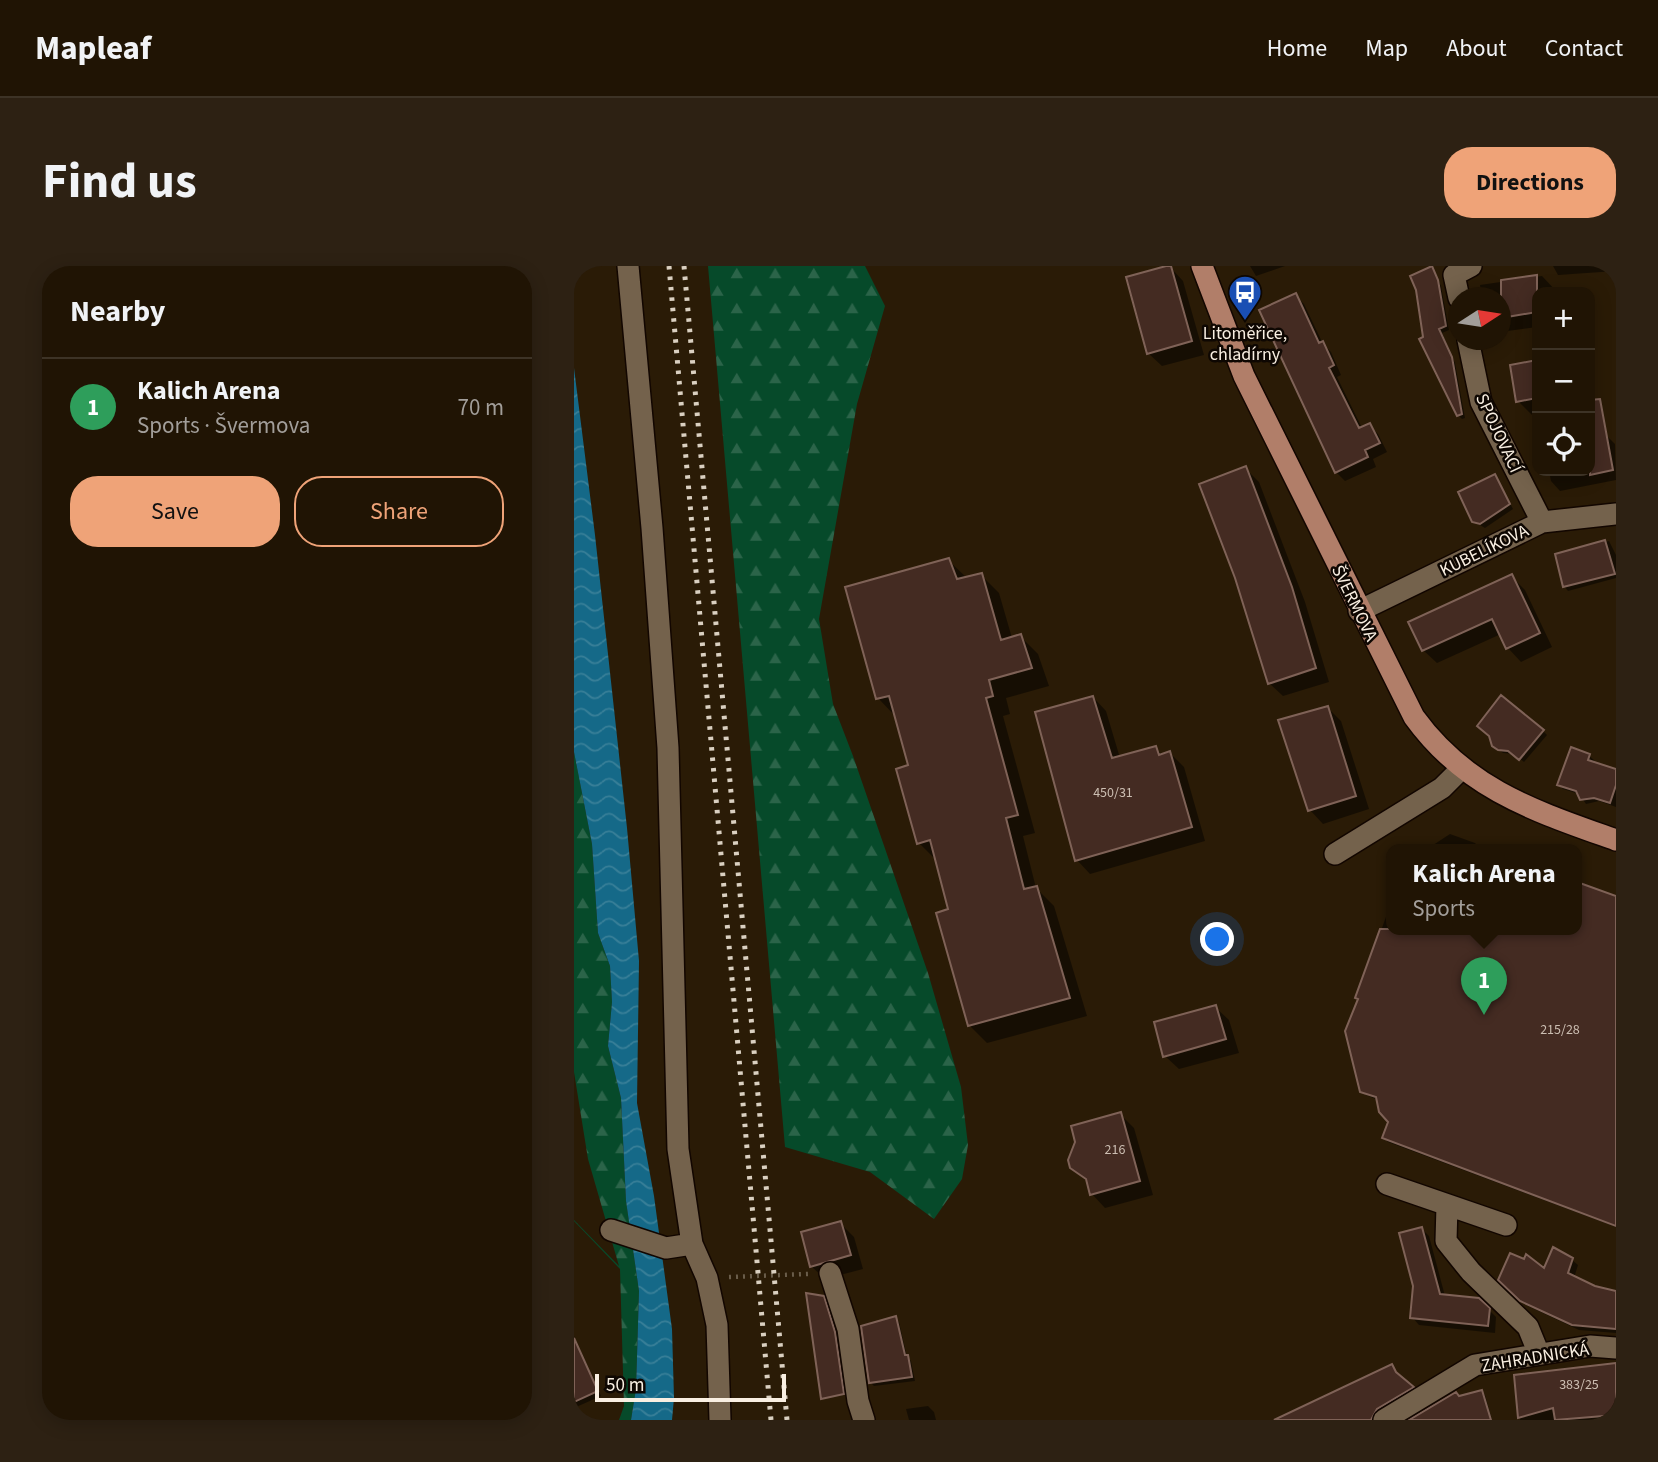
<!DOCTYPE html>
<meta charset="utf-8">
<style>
body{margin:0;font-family:"Source Sans 3",sans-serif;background:#2d2113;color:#f1f3f6}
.controls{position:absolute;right:21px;top:21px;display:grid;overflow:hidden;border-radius:14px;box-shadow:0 4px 18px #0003}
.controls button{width:63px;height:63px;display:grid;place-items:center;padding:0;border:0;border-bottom:2px solid #3d3326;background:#201404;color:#f1f3f6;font:35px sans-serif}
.compass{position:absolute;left:874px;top:21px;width:63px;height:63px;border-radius:50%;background:#201404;box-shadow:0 4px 18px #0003;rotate:78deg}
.scale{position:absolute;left:21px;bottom:18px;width:191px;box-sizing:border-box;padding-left:7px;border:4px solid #f9efe2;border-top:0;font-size:19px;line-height:24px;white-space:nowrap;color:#f9efe2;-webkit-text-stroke:5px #0e0702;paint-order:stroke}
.you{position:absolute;left:644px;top:674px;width:24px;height:24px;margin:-18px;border:5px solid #fff;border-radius:50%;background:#1a73e8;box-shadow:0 0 0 10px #1a73e833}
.badge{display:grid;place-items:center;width:46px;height:46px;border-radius:50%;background:#efa378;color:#fff;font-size:23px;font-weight:700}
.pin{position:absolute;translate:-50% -58px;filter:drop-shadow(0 2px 4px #0008)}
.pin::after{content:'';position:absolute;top:37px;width:24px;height:21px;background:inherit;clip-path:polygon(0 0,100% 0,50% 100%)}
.popup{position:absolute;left:812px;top:578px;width:196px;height:91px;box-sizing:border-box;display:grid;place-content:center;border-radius:14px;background:#201404;filter:drop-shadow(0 2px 5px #0005);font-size:23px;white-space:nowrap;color:#a29e9a}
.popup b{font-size:26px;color:#f1f3f6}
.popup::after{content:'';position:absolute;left:50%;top:100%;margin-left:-14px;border:14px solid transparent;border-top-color:#201404}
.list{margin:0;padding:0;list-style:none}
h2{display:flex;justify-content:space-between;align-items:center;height:91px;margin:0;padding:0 28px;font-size:30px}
h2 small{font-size:23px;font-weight:400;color:#a29e9a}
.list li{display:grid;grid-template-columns:46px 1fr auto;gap:21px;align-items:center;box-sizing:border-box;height:98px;padding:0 28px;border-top:2px solid #3d3326}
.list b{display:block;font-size:26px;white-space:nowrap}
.list p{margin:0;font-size:23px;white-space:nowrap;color:#a29e9a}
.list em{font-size:23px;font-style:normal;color:#a29e9a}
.actions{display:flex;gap:14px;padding:21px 28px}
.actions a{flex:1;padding:16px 0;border:2px solid #efa378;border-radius:28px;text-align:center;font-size:24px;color:#efa378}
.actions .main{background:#efa378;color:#111}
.icon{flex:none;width:38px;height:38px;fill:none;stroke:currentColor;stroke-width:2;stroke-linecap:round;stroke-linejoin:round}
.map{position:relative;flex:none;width:1042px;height:1154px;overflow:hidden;border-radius:28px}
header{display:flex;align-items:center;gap:42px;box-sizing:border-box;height:98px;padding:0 35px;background:#201404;border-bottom:2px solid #3d3326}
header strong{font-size:33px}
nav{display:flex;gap:38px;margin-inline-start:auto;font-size:24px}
.intro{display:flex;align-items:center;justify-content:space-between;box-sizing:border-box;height:168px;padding:0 42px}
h1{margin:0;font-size:49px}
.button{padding:18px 32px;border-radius:28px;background:#efa378;color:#111;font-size:24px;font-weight:700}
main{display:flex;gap:42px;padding:0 42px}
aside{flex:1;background:#201404;border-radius:28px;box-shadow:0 4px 18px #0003}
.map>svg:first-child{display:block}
</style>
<header>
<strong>Mapleaf</strong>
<nav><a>Home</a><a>Map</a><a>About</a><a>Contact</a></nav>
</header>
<div class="intro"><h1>Find us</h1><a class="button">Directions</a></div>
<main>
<aside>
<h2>Nearby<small></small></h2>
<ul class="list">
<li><span class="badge" style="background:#2e9e5b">1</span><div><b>Kalich Arena</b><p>Sports · Švermova</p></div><em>70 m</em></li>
</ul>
<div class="actions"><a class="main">Save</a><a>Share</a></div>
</aside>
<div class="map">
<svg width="1042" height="1154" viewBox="0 0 1042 1154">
<defs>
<pattern id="forest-firs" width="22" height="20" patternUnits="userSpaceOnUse" patternTransform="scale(1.75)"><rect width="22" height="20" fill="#064a2a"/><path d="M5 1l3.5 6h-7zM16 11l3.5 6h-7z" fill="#2b6449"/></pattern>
<pattern id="water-waves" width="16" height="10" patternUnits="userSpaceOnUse" patternTransform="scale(1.75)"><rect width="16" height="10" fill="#156988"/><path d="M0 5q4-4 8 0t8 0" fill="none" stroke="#387f98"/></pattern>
</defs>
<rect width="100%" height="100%" fill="#2a1b06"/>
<path fill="url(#forest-firs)" d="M134,0H291L311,40L283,138L245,353L259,438L279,490L354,707L387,821L394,879L388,913L360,953L296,906L211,881Z
M0,486L18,578L24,667L36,700L38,736L34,780L47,832L52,935L65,1025L62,1123L57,1154H45L50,1140L46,1003L0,955V954L45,1000L14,893L0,806Z"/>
<path fill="url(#water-waves)" d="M0,102L21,269L53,562L65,695L63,837L80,930L98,1063L100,1132L98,1154H57L62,1123L65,1025L52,935L47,832L34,780L38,736L36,700L24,667L18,578L0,486Z"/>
<path fill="#0007" d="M676,0H711L682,10Z
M979,0H1042V5L984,9Z
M596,1L609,15L630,89L588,100L574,87Z
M858,2L867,20L875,64L868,67L881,97L891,152L888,153L884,149L851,72Z
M968,10L983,26H963V61L926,66V32H908L906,19Z
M721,29L730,38L749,78L757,86L767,109L763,111L788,162L795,159L804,168L813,186L799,193L802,201L771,215L762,206L687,45Z
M963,95V148L958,149L944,135L938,100Z
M1016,113L1020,137L1016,138Z
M1032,169L1041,178L1042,214L986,225L977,215L975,205H1016V172Z
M671,202L685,216L731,336L755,416L709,430L695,417L663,312Z
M921,210L939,243L911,262L899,255Z
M1035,275L1042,289V312L994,325L990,320L983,289Z
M374,294L393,312L407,309L425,327L438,372L446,370L464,388L475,420L432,432L436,448L429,450L461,567L449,570L462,622L480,640L513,750L413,777L395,759L377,645L363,595L345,577L336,500L322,451L304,432Z
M937,310L951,324L978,381L947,396L934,382L927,368L863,397L849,384Z
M519,431L532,445L546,492L582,482L589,490L596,487L610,501L631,575L516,608L503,594Z
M754,442L767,455L795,543L749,558L736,544Z
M969,465L973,469L950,496L940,488L929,487L924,483Z
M1015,490L1020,494L1019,497L1042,505V541L1025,535L1012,538L1005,528L989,523L985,519Z
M876,568L901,577L906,583H853Z
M1003,618L1042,632V961L814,876L810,872L816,855L804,834L792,829L788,825L785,734L783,731L817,637V663H1003Z
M641,741L655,754L665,787L605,803L591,790Z
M546,848L560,862L579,929L531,942L518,928L515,917L498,901Z
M266,957L280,971L289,1003L251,1013L237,1000Z
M848,963L855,970L871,1030L904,1033L922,1051L921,1067L845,1059L838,1051Z
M998,994L1004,999L1000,1012L1042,1029V1067L1005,1064L954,1040L926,1014L971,1005Z
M249,1032L253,1036L265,1071L272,1128L252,1132L248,1128Z
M321,1052L325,1056L333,1091L337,1095L341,1115L300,1120L296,1116Z
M0,1070L27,1130L0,1142Z
M1042,1099V1154H946L942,1111Z
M818,1100L825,1110L842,1125L802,1154H701Z
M907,1125L911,1129L918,1154H839L885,1132Z
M354,1140L360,1146L362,1154H335L332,1143Z"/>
<path fill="#442b22" stroke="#7f6257" stroke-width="2" d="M592,0H597L618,75L573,88L552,11Z
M858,0L864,14L872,60L865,63L878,91L888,148L883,150L845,73L849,71L842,24L836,10Z
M963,9V46L927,52V14Z
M722,27L745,77L749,75L760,99L755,102L785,162L796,157L806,177L791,184L794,191L761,207L685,44Z
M963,94V132L942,136L936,99Z
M1026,133L1039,204L1016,209V134Z
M672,200L718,321L742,402L694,418L661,312L625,218Z
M921,208L936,238L906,258L898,256L884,226Z
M1031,274L1041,308L989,321L981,288Z
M375,292L383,313L408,307L427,374L447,368L458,402L415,414L419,430L412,432L444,549L432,552L450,623L463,620L496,732L394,760L362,647L374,643L356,574L343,578L322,503L334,499L315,430L302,433L271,321Z
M938,308L966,367L932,383L918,353L848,385L834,356Z
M927,429L970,464L945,494L934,485L924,484L918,480L915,470L903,460Z
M519,430L538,492L582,480L585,489L596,485L618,561L501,595L461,446Z
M754,440L782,530L734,545L704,454Z
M997,481L1016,488L1014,494L1042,503V519L1036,537L1020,532L1006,534L1002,525L983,519Z
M1003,616L1042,630V960L808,872L814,856L805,846L802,831L786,826L771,765L784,733L781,732L806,663H1003Z
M642,739L652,773L589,791L580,756Z
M547,846L566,915L516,929L512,913L496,902L494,894L501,876L497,860Z
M267,955L277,989L236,1001L227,966Z
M848,961L866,1028L905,1032L916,1042L914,1060L836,1052L839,1020L825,967Z
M979,981L999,992L994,1007L1021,1020L1042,1025V1063L998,1059L946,1035L924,1014L936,987L950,993L952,988L970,1002Z
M232,1027L250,1030L261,1066L270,1128L247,1133Z
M322,1050L331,1089H334L338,1111L295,1117L287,1060Z
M0,1072L24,1125L0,1136Z
M1042,1097V1149L981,1154L979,1142L944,1152L940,1109Z
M818,1098L822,1106L840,1121L803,1143L797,1154H700Z
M908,1124L917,1154H835L882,1126L885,1130Z"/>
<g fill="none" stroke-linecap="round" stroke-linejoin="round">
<defs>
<path id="minor" d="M54,0L78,262L94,482L104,883L118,978L133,1012L143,1059L146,1154
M885,32L880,9L897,0
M894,74L907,136L968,256
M785,345L968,256L1042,248
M761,588L868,522L887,503
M813,918L932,959
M873,939L872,975L897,1006L954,1061L965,1088
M37,964L92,982L118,978
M256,1007L274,1063L284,1135L290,1154
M810,1154L901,1099L1016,1080L1042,1082"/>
<path id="major" d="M628,0L670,110L840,451C893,524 961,545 1042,574"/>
</defs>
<use href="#minor" stroke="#120600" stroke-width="24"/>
<use href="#major" stroke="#120600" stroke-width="24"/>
<path stroke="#6a5d4a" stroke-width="4.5" stroke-dasharray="2 5" stroke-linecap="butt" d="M155,1011L234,1008"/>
<use href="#minor" stroke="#74624c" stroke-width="21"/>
<use href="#major" stroke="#b17e69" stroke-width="21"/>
<path stroke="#dad0c1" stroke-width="5" stroke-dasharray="3.5 7" stroke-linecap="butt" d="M95,0L197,1154
M110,0L213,1154"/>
</g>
<defs>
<symbol id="bus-pin" viewBox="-11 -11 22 30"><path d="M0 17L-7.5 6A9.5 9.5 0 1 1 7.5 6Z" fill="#1a4fb4" stroke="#0e0702"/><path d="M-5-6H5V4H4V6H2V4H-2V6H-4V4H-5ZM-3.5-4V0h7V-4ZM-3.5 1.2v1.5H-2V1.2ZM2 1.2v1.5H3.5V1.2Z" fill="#fff"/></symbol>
</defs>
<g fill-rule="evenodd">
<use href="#bus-pin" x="652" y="7" width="38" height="52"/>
</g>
<g text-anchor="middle" stroke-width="5" stroke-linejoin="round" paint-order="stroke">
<g font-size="14" fill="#ccbeb2">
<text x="539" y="531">450/31</text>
<text x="986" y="768">215/28</text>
<text x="541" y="888">216</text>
<text x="1005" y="1123">383/25</text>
</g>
<g font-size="18" fill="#f9efe2" stroke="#0e0702">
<text x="671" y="73">Litoměřice,<tspan x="671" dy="21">chladírny</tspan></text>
</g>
<g font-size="18" fill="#f9efe2" stroke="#0e0702">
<text transform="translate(925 167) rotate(65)" y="6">SPOJOVACÍ</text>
<text transform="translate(910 284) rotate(-26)" y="6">KUBELÍKOVA</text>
<text transform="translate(781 337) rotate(64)" y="6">ŠVERMOVA</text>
<text transform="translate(961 1091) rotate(-9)" y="6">ZAHRADNICKÁ</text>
</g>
</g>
</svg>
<div class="controls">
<button>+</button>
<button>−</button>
<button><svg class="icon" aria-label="locate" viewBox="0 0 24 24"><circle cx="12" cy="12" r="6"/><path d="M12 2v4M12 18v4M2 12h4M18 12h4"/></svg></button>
</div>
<svg class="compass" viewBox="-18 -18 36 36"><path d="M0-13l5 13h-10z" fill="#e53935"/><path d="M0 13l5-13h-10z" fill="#a29e9a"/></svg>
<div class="scale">50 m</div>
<div class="you"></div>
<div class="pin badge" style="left:910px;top:749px;background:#2e9e5b">1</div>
<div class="popup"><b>Kalich Arena</b>Sports</div>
</div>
</main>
